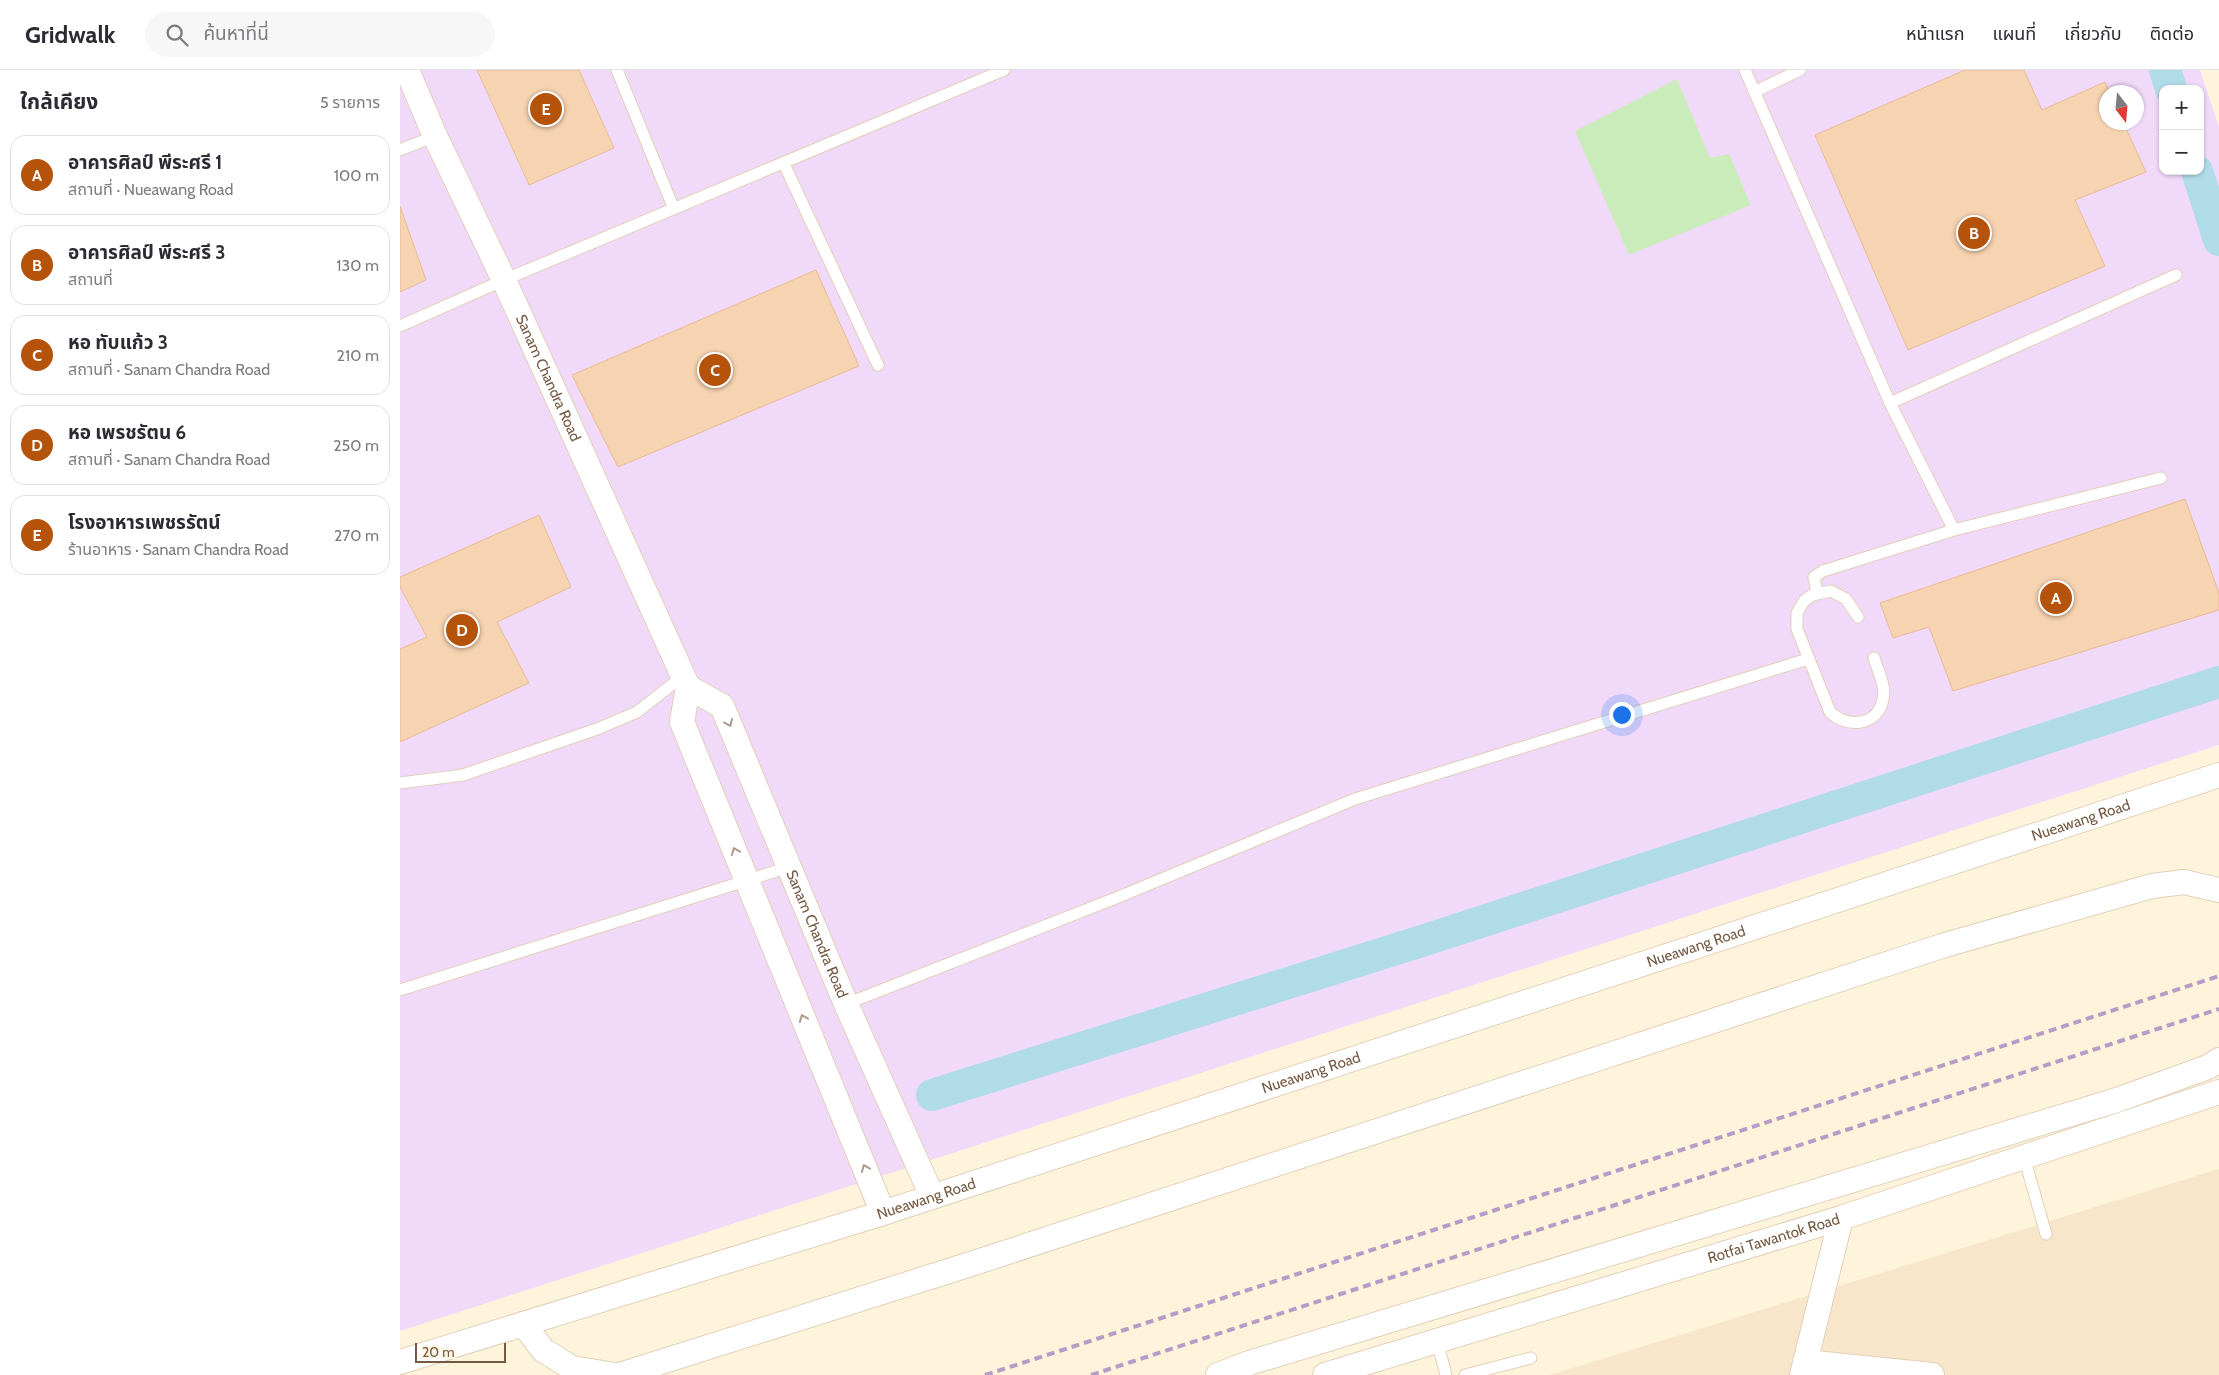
<!DOCTYPE html>
<html lang="th">
<meta charset="utf-8">
<style>
body{margin:0;font-family:Cabin,"Noto Sans Thai",sans-serif;background:#f7f7f7;color:#2b2b33}
.controls{position:absolute;right:15px;top:15px;display:grid;overflow:hidden;border-radius:10px;box-shadow:0 1px 4px #0004}
.controls button{width:45px;height:45px;display:grid;place-items:center;padding:0;border:0;border-bottom:1px solid #e1e1e2;background:#fff;color:#2b2b33;font:25px sans-serif}
.compass{position:absolute;left:1699px;top:15px;width:45px;height:45px;border-radius:50%;background:#fff;box-shadow:0 1px 4px #0004;rotate:164deg}
.scale{position:absolute;left:15px;bottom:12px;width:91px;box-sizing:border-box;padding-left:5px;border:2px solid #755a43;border-top:0;font-size:14px;line-height:18px;white-space:nowrap;color:#755a43;-webkit-text-stroke:4px #fff7e5;paint-order:stroke}
.you{position:absolute;left:1221px;top:644px;width:18px;height:18px;margin:-12px;border:4px solid #fff;border-radius:50%;background:#1a73e8;box-shadow:0 0 0 8px #1a73e833}
.badge{display:grid;place-items:center;width:32px;height:32px;border-radius:50%;background:#b45309;color:#fff;font-size:16px;font-weight:700}
.pin{position:absolute;translate:-50% -50%;border:2px solid #fff;box-shadow:0 1px 5px #0006}
.list{margin:0;padding:0;list-style:none}
h2{display:flex;justify-content:space-between;align-items:center;height:65px;margin:0;padding:0 20px;font-size:21px}
h2 small{font-size:16px;font-weight:400;color:#7c7c81}
.list li{display:grid;grid-template-columns:32px 1fr auto;gap:15px;align-items:center;box-sizing:border-box;height:80px;margin:0 10px 10px;padding:0 10px;border:1px solid #e1e1e2;border-radius:15px}
.list b{display:block;font-size:19px;white-space:nowrap}
.list p{margin:0;font-size:16px;white-space:nowrap;color:#7c7c81}
.list em{font-size:16px;font-style:normal;color:#7c7c81}
.icon{flex:none;width:28px;height:28px;fill:none;stroke:currentColor;stroke-width:2;stroke-linecap:round;stroke-linejoin:round}
.map{position:relative;flex:none;width:1819px;height:1305px;overflow:hidden}
header{display:flex;align-items:center;gap:30px;box-sizing:border-box;height:70px;padding:0 25px;background:#fff;border-bottom:1px solid #e1e1e2}
header strong{font-size:24px}
nav{display:flex;gap:28px;margin-inline-start:auto;font-size:18px}
.search{width:350px;height:45px;background:#f7f7f7;display:flex;align-items:center;gap:12px;box-sizing:border-box;padding:0 18px;border-radius:28px;color:#7c7c81;font-size:19px}
main{display:flex}
aside{flex:1;background:#fff}
.map>svg:first-child{display:block}
</style>
<header>
<strong>Gridwalk</strong>
<div class="search"><svg class="icon" aria-label="search" viewBox="0 0 24 24"><circle cx="10" cy="10" r="6"/><path d="M15 15l6 6"/></svg>ค้นหาที่นี่</div>
<nav><a>หน้าแรก</a><a>แผนที่</a><a>เกี่ยวกับ</a><a>ติดต่อ</a></nav>
</header>
<main>
<aside>
<h2>ใกล้เคียง<small>5 รายการ</small></h2>
<ul class="list">
<li><span class="badge">A</span><div><b>อาคารศิลป์ พีระศรี 1</b><p>สถานที่ · Nueawang Road</p></div><em>100 m</em></li>
<li><span class="badge">B</span><div><b>อาคารศิลป์ พีระศรี 3</b><p>สถานที่</p></div><em>130 m</em></li>
<li><span class="badge">C</span><div><b>หอ ทับแก้ว 3</b><p>สถานที่ · Sanam Chandra Road</p></div><em>210 m</em></li>
<li><span class="badge">D</span><div><b>หอ เพรชรัตน 6</b><p>สถานที่ · Sanam Chandra Road</p></div><em>250 m</em></li>
<li><span class="badge">E</span><div><b>โรงอาหารเพชรรัตน์</b><p>ร้านอาหาร · Sanam Chandra Road</p></div><em>270 m</em></li>
</ul>
</aside>
<div class="map">
<svg width="1819" height="1305" viewBox="0 0 1819 1305">
<rect width="100%" height="100%" fill="#fef4dc"/>
<path fill="#f7e6ca" d="M1819,1099V1305H1150Z"/>
<path fill="#f1d9fa" fill-rule="evenodd" d="M0,0H1800L1819,57V675L0,1261ZM1763,19H1800V101H1763ZM1706,22H1736V52H1706Z"/>
<path fill="#caecba" d="M1277,9L1310,88L1329,84L1351,135L1229,185L1175,61Z"/>
<g fill="none" stroke-linecap="round" stroke-linejoin="round">
<path stroke="#b0dbe9" stroke-width="32" d="M1765,0L1771,19
M1797,101L1819,170
M532,1025L1025,870L1819,612"/>
</g>
<path fill="#f6d3b1" stroke="#eabb90" d="M77,0H179L214,78L129,115Z
M1565,0H1624L1642,40L1705,12L1710,22H1706V52H1723L1746,102L1675,130L1705,196L1508,280L1415,65Z
M0,136L26,210L0,222Z
M416,200L459,296L218,397L172,305Z
M1785,429L1819,523V540L1553,621L1529,557L1493,568L1480,533Z
M139,445L171,517L97,552L129,613L0,672V579L27,567L0,517V507Z"/>
<g fill="none" stroke-linecap="round" stroke-linejoin="round">
<defs>
<path id="lane" d="M217,0L274,139
M1345,0L1490,333L1554,460L1423,501L1414,507L1417,523
M1354,22L1400,0
M0,80L35,66
M384,94L478,295
M0,256L104,210L604,0
M1490,333L1776,205
M1554,460L1761,408
M1458,547L1446,529L1431,521L1412,525L1404,531L1397,543V559L1430,642C1446,658 1478,657 1483,629C1486,616 1478,601 1474,588
M0,713L63,705L197,659L237,642L283,606
M0,920L389,797
M446,934L716,828L955,729L1408,589
M1624,1087L1646,1164
M1037,1271L1046,1305
M1065,1305L1131,1288"/>
<g id="street">
<path id="s1" d="M7,0L35,66L104,210L288,617"/>
<path id="s2" d="M483,1143L282,652L288,617L322,636L446,934L532,1126"/>
<path d="M123,1254L143,1280L172,1298L215,1305"/>
<path id="s3" d="M0,1292L483,1143L1819,705"/>
<path d="M1405,1292L1532,1305"/>
<path d="M220,1305L574,1193L1545,875L1752,816L1784,812L1819,820"/>
<path d="M818,1305L849,1293L1717,1030L1808,997L1819,990"/>
<path id="s4" d="M925,1305L1441,1148L1819,1022"/>
<path d="M1402,1305L1441,1148"/>
</g>
</defs>
<use href="#lane" stroke="#e2d0b8" stroke-width="13"/>
<use href="#street" stroke="#e2d0b8" stroke-width="26"/>
<use href="#lane" stroke="#fff" stroke-width="11"/>
<use href="#street" stroke="#fff" stroke-width="24"/>
<path stroke="#b79cc7" stroke-width="4" stroke-dasharray="8 5" stroke-linecap="butt" d="M585,1305L1819,906
M691,1305L1819,939"/>
</g>
<defs><path id="oneway-chevron" d="M-2-3.5L2.5 0L-2 3.5" fill="none" stroke-width="1.6" stroke-linecap="round" stroke-linejoin="round" transform="scale(1.25)"/></defs>
<g stroke="#ac9c8e">
<use href="#oneway-chevron" transform="translate(329 653) rotate(67)"/>
<use href="#oneway-chevron" transform="translate(335 781) rotate(-112)"/>
<use href="#oneway-chevron" transform="translate(403 948) rotate(-112)"/>
<use href="#oneway-chevron" transform="translate(465 1098) rotate(-112)"/>
</g>
<g text-anchor="middle" stroke-width="4" stroke-linejoin="round" paint-order="stroke">
<g font-size="15" fill="#755a43" stroke="#fff7e5">
<text dy="5" stroke="none"><textPath href="#s1" startOffset="339">Sanam Chandra Road</textPath></text>
<text dy="5" stroke="none"><textPath href="#s3" startOffset="1766">Nueawang Road</textPath></text>
<text dy="5" stroke="none"><textPath href="#s2" startOffset="852">Sanam Chandra Road</textPath></text>
<text dy="5" stroke="none"><textPath href="#s3" startOffset="1361">Nueawang Road</textPath></text>
<text dy="5" stroke="none"><textPath href="#s3" startOffset="956">Nueawang Road</textPath></text>
<text dy="5" stroke="none"><textPath href="#s3" startOffset="551">Nueawang Road</textPath></text>
<text dy="5" stroke="none"><textPath href="#s4" startOffset="469">Rotfai Tawantok Road</textPath></text>
</g>
</g>
</svg>
<div class="controls">
<button>+</button>
<button>−</button>
</div>
<svg class="compass" viewBox="-18 -18 36 36"><path d="M0-13l5 13h-10z" fill="#e53935"/><path d="M0 13l5-13h-10z" fill="#7c7c81"/></svg>
<div class="scale">20 m</div>
<div class="you"></div>
<div class="pin badge" style="left:1656px;top:528px">A</div>
<div class="pin badge" style="left:1574px;top:163px">B</div>
<div class="pin badge" style="left:315px;top:300px">C</div>
<div class="pin badge" style="left:62px;top:560px">D</div>
<div class="pin badge" style="left:146px;top:39px">E</div>
</div>
</main>
